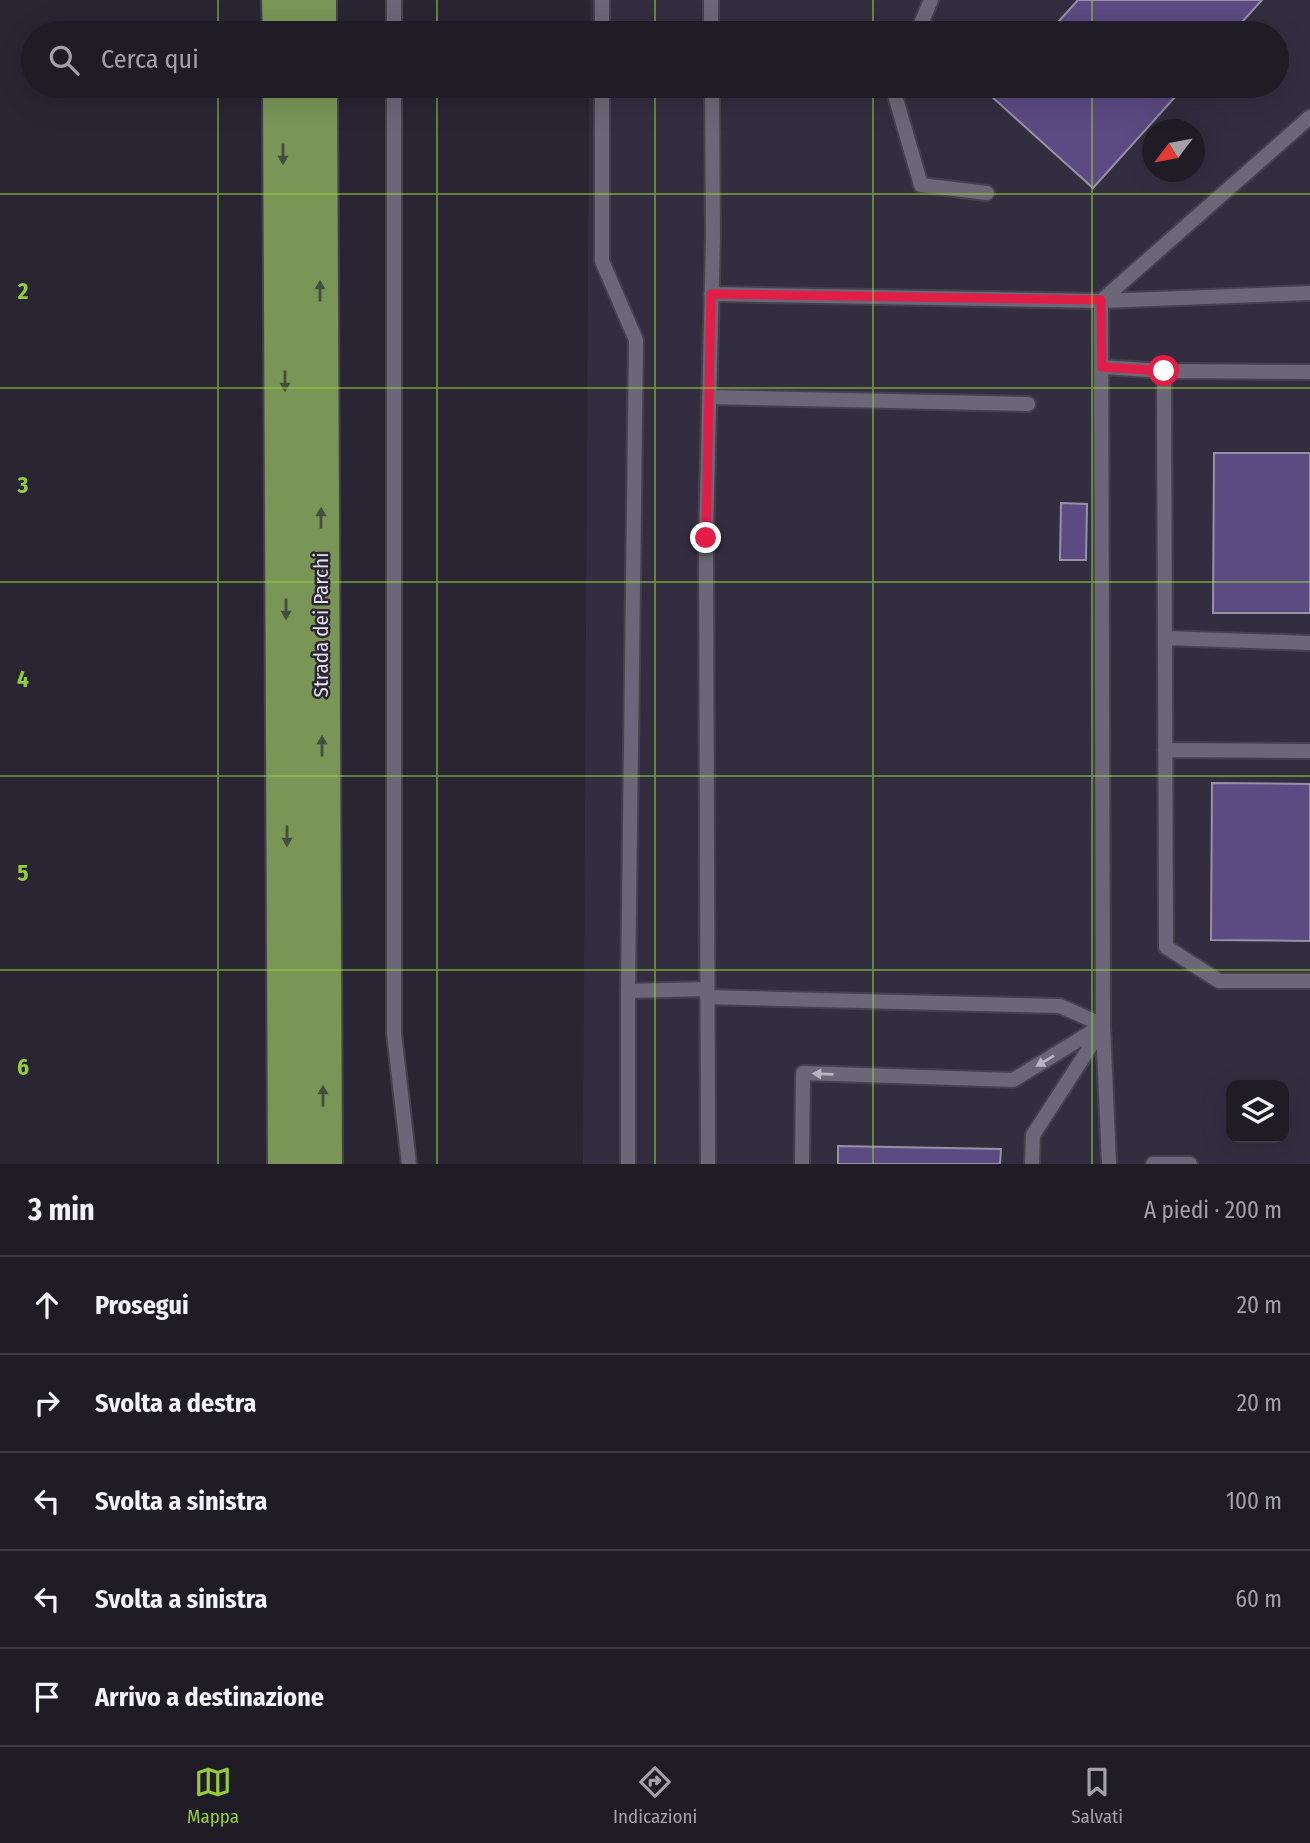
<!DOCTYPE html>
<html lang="it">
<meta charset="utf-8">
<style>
body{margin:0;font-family:"Fira Sans Condensed",sans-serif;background:#2c2932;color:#f1f3f6}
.controls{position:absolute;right:21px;bottom:21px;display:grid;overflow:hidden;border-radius:14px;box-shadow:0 7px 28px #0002}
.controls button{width:63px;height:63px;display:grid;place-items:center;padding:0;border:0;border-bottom:2px solid #3c3a43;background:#1f1c26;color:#f1f3f6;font:35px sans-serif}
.compass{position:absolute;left:1142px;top:119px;width:63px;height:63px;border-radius:50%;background:#1f1c26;box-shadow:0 7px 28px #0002;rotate:238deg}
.stop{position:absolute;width:21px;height:21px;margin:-16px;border:5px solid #e11d48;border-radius:50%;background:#fff}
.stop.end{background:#e11d48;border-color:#fff;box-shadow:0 2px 7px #0008}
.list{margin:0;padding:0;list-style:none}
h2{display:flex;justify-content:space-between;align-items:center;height:91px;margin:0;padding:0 28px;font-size:30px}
h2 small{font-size:23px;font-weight:400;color:#a1a1a7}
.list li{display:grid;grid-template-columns:46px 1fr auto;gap:21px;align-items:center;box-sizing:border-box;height:98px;padding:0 28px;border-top:2px solid #3c3a43}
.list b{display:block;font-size:26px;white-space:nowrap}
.list em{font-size:23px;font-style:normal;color:#a1a1a7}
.icon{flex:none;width:38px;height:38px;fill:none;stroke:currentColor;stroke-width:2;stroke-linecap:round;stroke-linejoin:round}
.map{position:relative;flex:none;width:1310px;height:1164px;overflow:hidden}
.search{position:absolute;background:#1f1c26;box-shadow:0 7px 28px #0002;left:21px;right:21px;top:21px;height:77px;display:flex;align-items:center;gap:18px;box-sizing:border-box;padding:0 24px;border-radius:38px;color:#a1a1a7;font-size:26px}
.sheet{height:581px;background:#1f1c26}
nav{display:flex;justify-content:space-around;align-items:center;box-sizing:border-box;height:98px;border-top:2px solid #3c3a43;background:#1f1c26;font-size:19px;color:#a1a1a7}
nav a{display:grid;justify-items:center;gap:4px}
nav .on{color:#94cc3c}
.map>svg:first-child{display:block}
</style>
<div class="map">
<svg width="1310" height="1164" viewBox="0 0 1310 1164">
<rect width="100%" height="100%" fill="#292533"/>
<path fill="#332d40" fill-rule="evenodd" d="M590,0H1310V1164H583L589,86H1277V33H590ZM1152,130H1194V172H1152ZM1231,1085H1284V1138H1231Z"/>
<path fill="#5c4a82" stroke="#9692a4" stroke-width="2" d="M1078,0H1262L1232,33H1048Z
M1000,86H1185L1093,188L991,96Z
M1214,453H1310V613H1213Z
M1061,503L1087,504L1086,560H1060Z
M1212,783L1310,784V941L1211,940Z
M838,1146L1001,1149L1000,1164H838Z"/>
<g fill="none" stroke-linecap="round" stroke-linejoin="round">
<defs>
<path id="service" d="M394,0V33
M602,0V33
M711,0V33
M917,33L931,0
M394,86V1033L409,1164
M602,86V261L636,340L628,991L707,989
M896,86L894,92L921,185L987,193
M711,294L1101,301L1310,293
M1102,367L1164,371L1310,372
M1164,371L1166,947L1219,981H1310
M709,397L1028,404
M1165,638L1310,643
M1165,750L1310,751
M628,991V1164
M707,997L1060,1006L1103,1025
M708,1164L706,538L713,237L712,86
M802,1164L803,1073L1013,1080L1103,1025
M1032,1164L1033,1135L1101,1030
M1109,1164L1103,1025L1101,301L1310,117
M1153,1164H1190"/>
<path id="motorway" d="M281,0L282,33
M317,0V33
M282,86L287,1164
M318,86L323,1164"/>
</defs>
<use href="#service" stroke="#45414d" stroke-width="18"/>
<use href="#motorway" stroke="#45414d" stroke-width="42"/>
<use href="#service" stroke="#6b6778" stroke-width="14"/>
<use href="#motorway" stroke="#7a9657" stroke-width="38"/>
</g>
<defs><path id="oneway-solid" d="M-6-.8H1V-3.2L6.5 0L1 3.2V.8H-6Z" transform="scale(1.75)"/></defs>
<g fill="#454d40">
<use href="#oneway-solid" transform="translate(283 154) rotate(90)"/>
<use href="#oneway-solid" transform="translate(320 291) rotate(-90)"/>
<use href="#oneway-solid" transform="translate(285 381) rotate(90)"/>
<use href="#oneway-solid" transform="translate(321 518) rotate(-90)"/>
<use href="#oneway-solid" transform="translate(286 609) rotate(90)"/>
<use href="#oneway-solid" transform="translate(322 746) rotate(-90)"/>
<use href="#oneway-solid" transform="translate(287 836) rotate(90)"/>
<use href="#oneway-solid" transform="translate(323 1096) rotate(-90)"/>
</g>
<g fill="#bab7c3">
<use href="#oneway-solid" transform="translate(1045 1061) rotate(149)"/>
<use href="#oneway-solid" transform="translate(823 1074) rotate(-178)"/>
</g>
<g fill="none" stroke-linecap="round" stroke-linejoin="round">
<path stroke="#e11d48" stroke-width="9" d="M706,538L711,294L1101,300L1102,367L1164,371"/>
</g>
<path fill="none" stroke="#94cc3c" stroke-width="2" stroke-opacity="0.55" d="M218,0V33M437,0V33M655,0V33M873,0V33M1092,0V33M218,86V1164M437,86V1164M655,86V1164M873,86V1164M1092,86V1164M0,194H1310M0,388H1310M0,582H1310M0,776H1310M0,970H1310"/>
<g text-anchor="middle" stroke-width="5" stroke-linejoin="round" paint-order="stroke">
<g font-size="21" fill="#e5e2ec" stroke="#292533">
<text transform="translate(321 625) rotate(-90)" y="7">Strada dei Parchi</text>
</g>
</g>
<g font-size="23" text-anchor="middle" font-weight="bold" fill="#94cc3c" stroke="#292533" stroke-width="5" stroke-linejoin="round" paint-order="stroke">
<text x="23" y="299">2</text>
<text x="23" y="493">3</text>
<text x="23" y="687">4</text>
<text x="23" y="881">5</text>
<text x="23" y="1075">6</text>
</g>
</svg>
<div class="controls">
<button><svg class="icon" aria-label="layers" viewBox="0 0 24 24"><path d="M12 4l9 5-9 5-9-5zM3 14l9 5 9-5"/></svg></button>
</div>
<svg class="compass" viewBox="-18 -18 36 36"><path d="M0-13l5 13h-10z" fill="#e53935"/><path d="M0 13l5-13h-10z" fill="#a1a1a7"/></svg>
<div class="stop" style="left:1164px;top:371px"></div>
<div class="stop end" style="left:706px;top:538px"></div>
<div class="search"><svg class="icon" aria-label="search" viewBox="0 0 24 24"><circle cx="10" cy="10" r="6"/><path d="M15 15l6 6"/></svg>Cerca qui</div>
</div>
<section class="sheet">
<h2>3 min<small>A piedi · 200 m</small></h2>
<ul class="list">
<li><svg class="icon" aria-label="ahead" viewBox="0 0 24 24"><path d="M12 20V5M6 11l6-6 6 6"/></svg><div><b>Prosegui</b></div><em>20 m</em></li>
<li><svg class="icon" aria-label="right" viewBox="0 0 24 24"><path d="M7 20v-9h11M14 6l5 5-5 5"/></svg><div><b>Svolta a destra</b></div><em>20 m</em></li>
<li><svg class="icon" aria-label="left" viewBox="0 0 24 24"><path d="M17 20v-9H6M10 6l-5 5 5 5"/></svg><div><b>Svolta a sinistra</b></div><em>100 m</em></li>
<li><svg class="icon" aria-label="left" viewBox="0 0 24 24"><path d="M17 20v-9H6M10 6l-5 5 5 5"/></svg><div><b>Svolta a sinistra</b></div><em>60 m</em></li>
<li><svg class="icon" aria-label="arrive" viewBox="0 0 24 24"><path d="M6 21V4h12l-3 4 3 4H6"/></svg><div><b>Arrivo a destinazione</b></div></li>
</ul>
</section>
<nav>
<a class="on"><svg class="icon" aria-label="map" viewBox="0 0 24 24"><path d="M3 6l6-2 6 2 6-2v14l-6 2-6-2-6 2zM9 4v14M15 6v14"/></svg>Mappa</a>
<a><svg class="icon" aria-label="directions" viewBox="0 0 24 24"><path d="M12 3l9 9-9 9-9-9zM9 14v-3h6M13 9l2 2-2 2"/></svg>Indicazioni</a>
<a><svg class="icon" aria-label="saved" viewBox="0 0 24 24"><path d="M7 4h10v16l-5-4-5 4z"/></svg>Salvati</a>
</nav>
